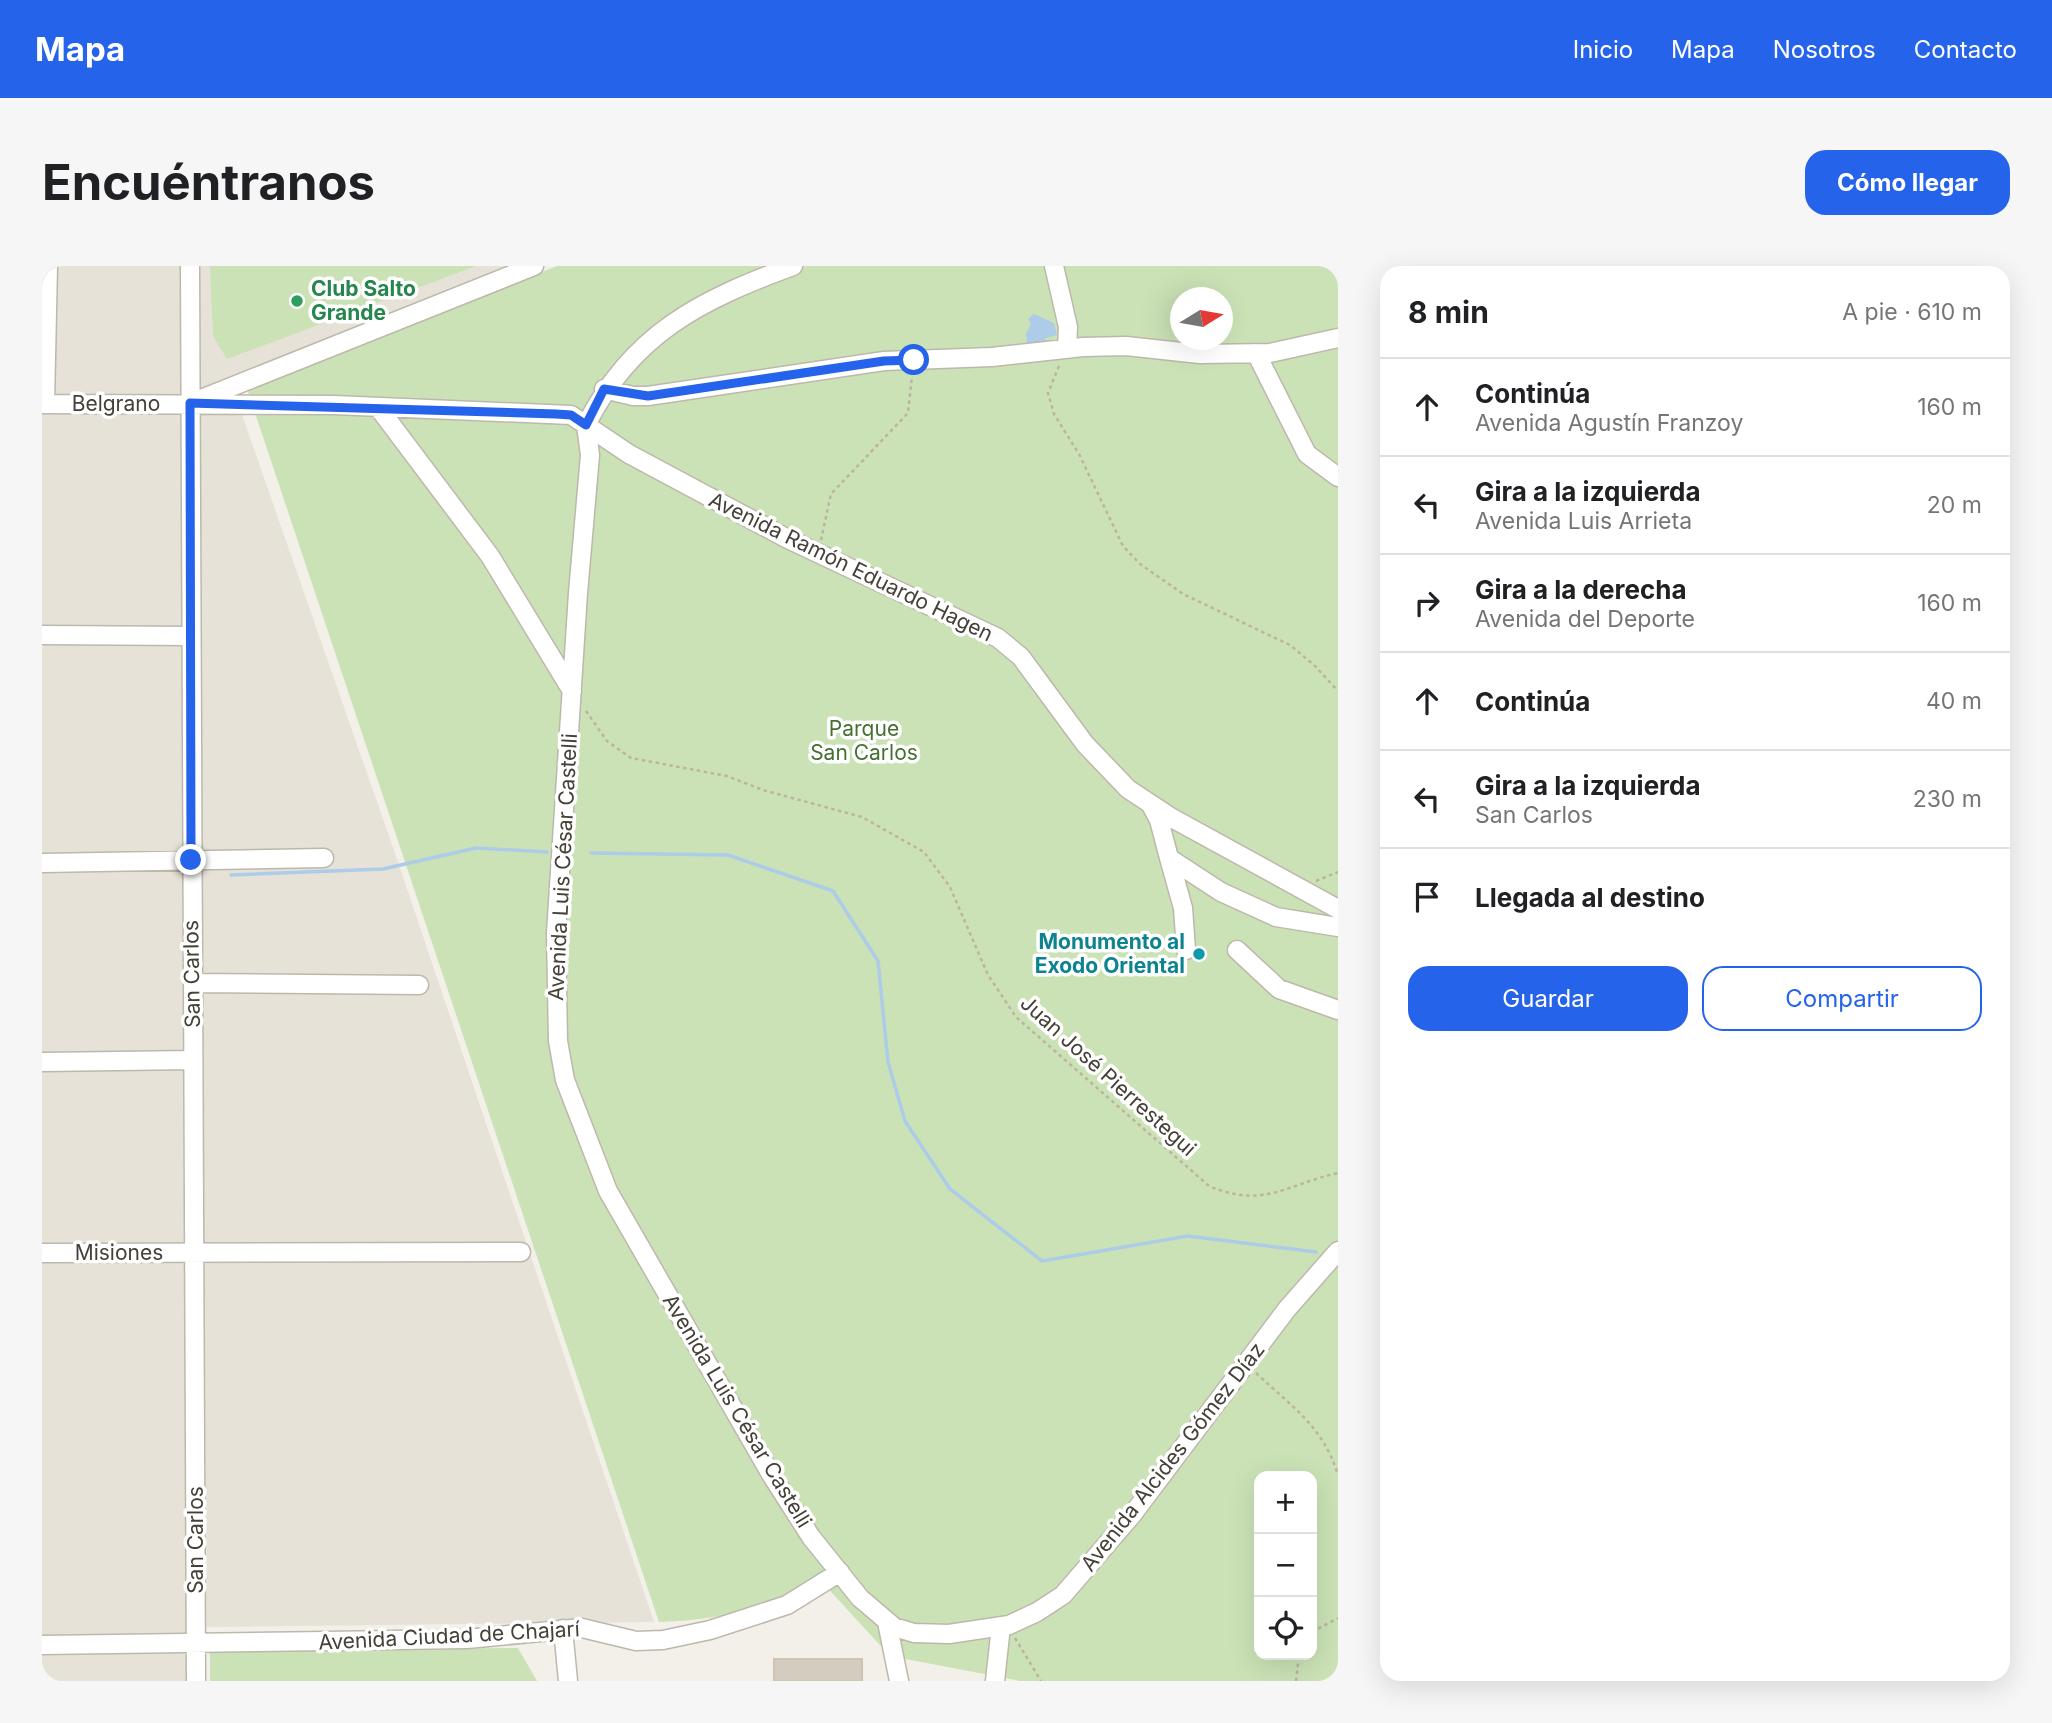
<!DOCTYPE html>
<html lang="es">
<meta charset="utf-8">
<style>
body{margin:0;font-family:Inter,sans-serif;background:#f6f6f6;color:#202124}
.controls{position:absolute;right:21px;bottom:21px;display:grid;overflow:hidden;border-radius:14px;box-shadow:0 7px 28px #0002}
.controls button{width:63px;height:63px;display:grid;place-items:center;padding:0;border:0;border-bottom:2px solid #e0e0e0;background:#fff;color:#202124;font:35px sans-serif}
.compass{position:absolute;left:1128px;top:21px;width:63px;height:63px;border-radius:50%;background:#fff;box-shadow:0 7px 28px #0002;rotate:79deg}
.stop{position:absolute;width:21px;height:21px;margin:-16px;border:5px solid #2563eb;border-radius:50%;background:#fff}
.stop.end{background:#2563eb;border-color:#fff;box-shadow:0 2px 7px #0008}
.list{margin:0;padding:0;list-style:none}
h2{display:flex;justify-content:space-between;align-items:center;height:91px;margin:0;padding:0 28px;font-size:30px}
h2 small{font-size:23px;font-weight:400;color:#757577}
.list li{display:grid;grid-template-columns:46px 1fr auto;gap:21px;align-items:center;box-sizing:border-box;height:98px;padding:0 28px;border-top:2px solid #e0e0e0}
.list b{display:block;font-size:26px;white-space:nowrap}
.list p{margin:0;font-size:23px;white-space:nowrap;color:#757577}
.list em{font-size:23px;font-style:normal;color:#757577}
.actions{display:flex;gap:14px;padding:21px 28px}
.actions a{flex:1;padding:16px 0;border:2px solid #2563eb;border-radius:21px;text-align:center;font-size:24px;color:#2563eb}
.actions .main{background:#2563eb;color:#fff}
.icon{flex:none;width:38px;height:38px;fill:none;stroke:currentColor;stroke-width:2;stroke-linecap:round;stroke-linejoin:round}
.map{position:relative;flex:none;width:1296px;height:1415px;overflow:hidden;border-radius:21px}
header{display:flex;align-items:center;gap:42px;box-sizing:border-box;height:98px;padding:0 35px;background:#2563eb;color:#fff}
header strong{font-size:33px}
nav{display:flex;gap:38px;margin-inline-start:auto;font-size:24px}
.intro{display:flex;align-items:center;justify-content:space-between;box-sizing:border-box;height:168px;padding:0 42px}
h1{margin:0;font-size:49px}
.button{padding:18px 32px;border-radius:21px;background:#2563eb;color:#fff;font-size:24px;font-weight:700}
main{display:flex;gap:42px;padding:0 42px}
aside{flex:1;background:#fff;border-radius:21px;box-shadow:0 7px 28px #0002}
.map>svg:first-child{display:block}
</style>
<header>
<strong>Mapa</strong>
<nav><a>Inicio</a><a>Mapa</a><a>Nosotros</a><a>Contacto</a></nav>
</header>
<div class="intro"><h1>Encuéntranos</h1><a class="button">Cómo llegar</a></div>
<main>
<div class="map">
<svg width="1296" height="1415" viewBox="0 0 1296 1415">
<rect width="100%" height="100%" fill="#f2f0e9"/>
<path fill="#e6e2d7" d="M0,0H479L191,123L356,596L612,1356L164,1361L163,1415H0Z"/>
<path fill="#cbe2b6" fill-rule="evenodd" d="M168,0H434L185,93L171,70Z
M515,0H1296V1415H978L848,1390L780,1316C723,1344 681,1353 617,1356L204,120ZM1139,32H1181V74H1139ZM1217,1210H1270V1389H1217Z
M476,1382L495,1415H168V1385Z"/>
<path fill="#accce8" d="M992,48L1012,57L1015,69L1004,72L1001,77H985L984,68L989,58L986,53Z"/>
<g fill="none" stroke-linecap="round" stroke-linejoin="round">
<path stroke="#accce8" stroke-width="3.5" d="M549,587L686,589L791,625L836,695L846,796L863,855L908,923L1000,995L1146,970L1274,986
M189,609L341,603L434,582L505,586"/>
</g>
<path fill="#d3ccbf" stroke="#cdc4b3" stroke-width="2" d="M732,1393H820V1415H732Z"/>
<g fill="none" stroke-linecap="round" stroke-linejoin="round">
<defs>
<path id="minor" d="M148,0L154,1415
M1012,0L1026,61L1025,82
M1214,87L1265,188L1296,211
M562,123L591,130H606L842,95L950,91L1041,81L1084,80L1158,88L1228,87L1296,72
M154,135L492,0
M0,138L292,139L529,149L587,188L744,272L956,372L979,391L1043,478L1086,523L1130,552L1296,643
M3,138L6,0
M336,141L448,290L530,425
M544,159L548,189L536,327L514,667L516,775L523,814L566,925L730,1210L769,1271L818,1332L852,1361L872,1367L907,1368L967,1359L995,1346L1021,1329L1090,1249L1245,1043L1296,985
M544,159C590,68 658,34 751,0
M0,369L149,370
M1109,539L1117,554L1127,592L1179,626L1234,651L1296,661
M1127,592L1141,642L1144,684
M0,597L282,592
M1195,684L1237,723L1296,744
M151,717L377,719
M0,796L151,794
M0,987L479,986
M845,1356L857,1415
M521,1363L526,1415
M0,1379L425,1373L540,1362L594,1375L621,1374L668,1364L745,1339L798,1306
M953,1415L959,1360"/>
</defs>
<use href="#minor" stroke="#bdb8ac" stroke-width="21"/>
<path stroke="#bdb49f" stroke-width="2.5" stroke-dasharray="3.5 3.5" stroke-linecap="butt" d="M1017,100L1006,127L1012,148L1037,188L1081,280L1098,298L1141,328L1248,379L1272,399L1296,425
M779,274L789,228L866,147L870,110
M544,445L565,475L589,492L685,510L721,524L820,551L882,586L908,621L946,709L974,751L1167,920C1222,943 1243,919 1296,907
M1274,615L1296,606
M1214,1107C1250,1141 1281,1160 1296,1209
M1270,1366L1296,1352
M973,1372L999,1415
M1254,1415L1257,1389"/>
<use href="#minor" stroke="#fff" stroke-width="18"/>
</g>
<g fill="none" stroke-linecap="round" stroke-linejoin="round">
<path stroke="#2563eb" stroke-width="9" d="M149,594L148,137L514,148L529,149L544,159L562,123L606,130L842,95L872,94"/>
</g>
<circle fill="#2e9e5b" stroke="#fff" stroke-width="2.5" cx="255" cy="35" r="7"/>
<circle fill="#0f9aa8" stroke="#fff" stroke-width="2.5" cx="1157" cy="688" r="7"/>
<g text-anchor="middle" stroke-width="7" stroke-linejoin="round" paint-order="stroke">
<g font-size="21" font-weight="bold" fill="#27864d" stroke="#fff" text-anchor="start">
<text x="269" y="30">Club Salto<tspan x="269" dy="24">Grande</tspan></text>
</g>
<g font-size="21" fill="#454138" stroke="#fff">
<text x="74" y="145">Belgrano</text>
<text transform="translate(809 301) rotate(26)" y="7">Avenida Ramón Eduardo Hagen</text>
<text transform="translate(521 601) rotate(-87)" y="7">Avenida Luis César Castelli</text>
<text transform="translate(150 708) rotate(-91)" y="7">San Carlos</text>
<text transform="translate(1066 810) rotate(42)" y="7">Juan José Pierrestegui</text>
<text x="77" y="994">Misiones</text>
<text transform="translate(695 1145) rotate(59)" y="7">Avenida Luis César Castelli</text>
<text transform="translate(1131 1191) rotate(-52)" y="7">Avenida Alcides Gómez Díaz</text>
<text transform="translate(154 1274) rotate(-90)" y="7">San Carlos</text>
<text transform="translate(407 1370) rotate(-3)" y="7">Avenida Ciudad de Chajarí</text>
</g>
<g font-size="21" fill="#457032" stroke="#fff">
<text x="822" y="470">Parque<tspan x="822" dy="24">San Carlos</tspan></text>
</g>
<g font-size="21" font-weight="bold" fill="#0d838f" stroke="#fff" text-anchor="end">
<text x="1143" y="683">Monumento al<tspan x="1143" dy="24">Exodo Oriental</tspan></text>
</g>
</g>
</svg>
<div class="controls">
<button>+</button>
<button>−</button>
<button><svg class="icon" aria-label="locate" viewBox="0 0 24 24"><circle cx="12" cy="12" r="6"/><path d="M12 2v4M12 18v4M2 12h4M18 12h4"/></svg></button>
</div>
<svg class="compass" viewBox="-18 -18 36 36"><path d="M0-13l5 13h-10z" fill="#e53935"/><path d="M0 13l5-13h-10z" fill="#757577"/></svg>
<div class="stop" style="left:872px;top:94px"></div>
<div class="stop end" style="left:149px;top:594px"></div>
</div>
<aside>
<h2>8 min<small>A pie · 610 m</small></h2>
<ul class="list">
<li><svg class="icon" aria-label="ahead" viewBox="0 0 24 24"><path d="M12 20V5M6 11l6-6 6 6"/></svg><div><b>Continúa</b><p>Avenida Agustín Franzoy</p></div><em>160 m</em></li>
<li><svg class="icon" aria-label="left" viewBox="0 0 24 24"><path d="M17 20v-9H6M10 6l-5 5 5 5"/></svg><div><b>Gira a la izquierda</b><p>Avenida Luis Arrieta</p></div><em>20 m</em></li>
<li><svg class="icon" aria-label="right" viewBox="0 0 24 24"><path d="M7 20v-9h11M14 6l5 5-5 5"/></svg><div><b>Gira a la derecha</b><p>Avenida del Deporte</p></div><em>160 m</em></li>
<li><svg class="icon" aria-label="ahead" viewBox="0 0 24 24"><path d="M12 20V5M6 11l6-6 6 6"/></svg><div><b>Continúa</b></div><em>40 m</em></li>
<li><svg class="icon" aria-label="left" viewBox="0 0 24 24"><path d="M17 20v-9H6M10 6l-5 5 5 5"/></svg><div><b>Gira a la izquierda</b><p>San Carlos</p></div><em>230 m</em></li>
<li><svg class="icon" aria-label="arrive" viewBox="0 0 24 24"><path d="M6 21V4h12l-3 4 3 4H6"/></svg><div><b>Llegada al destino</b></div></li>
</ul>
<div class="actions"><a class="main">Guardar</a><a>Compartir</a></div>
</aside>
</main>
